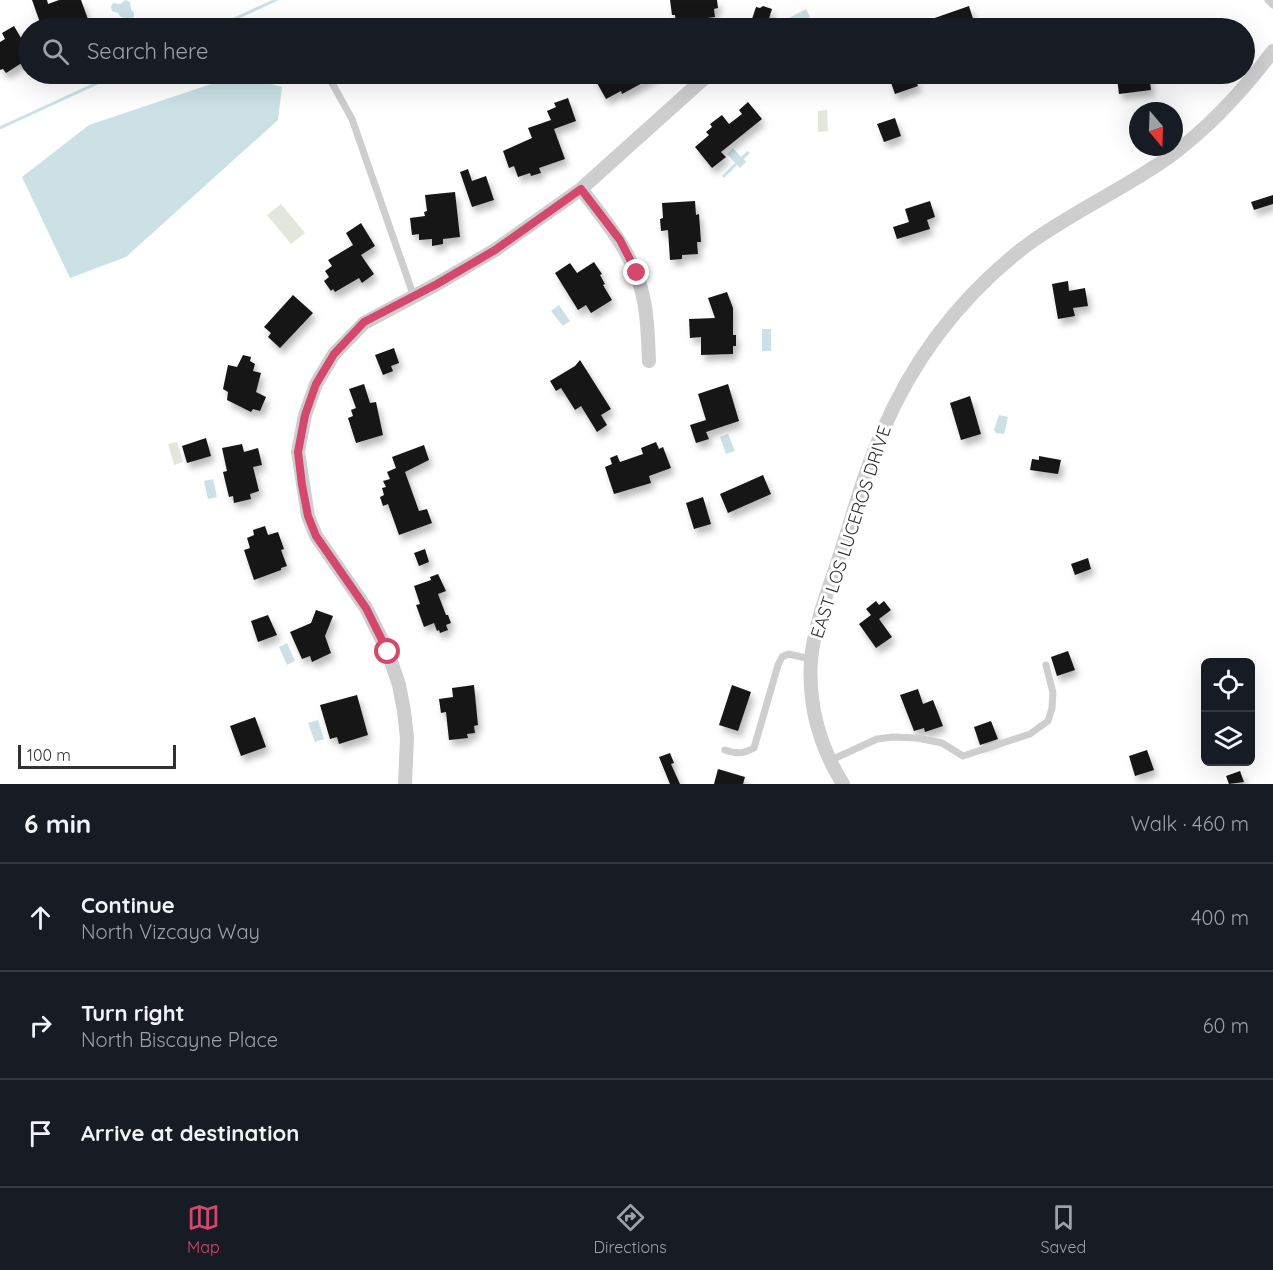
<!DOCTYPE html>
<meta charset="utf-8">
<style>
body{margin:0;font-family:Quicksand,sans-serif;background:#242831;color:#f1f3f6}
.controls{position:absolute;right:18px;bottom:18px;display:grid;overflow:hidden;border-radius:9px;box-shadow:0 6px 24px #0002}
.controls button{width:54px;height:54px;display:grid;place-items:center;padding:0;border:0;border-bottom:2px solid #363941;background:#171b24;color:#f1f3f6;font:30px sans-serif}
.compass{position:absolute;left:1129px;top:102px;width:54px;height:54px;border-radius:50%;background:#171b24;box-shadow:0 6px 24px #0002;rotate:161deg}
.scale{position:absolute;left:18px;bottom:15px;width:158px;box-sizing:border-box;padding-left:6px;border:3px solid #313131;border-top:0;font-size:16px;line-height:21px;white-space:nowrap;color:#313131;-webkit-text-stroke:4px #fff;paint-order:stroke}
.stop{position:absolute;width:18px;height:18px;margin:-14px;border:4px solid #d4486e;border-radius:50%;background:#fff}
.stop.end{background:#d4486e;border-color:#fff;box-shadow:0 2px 6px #0008}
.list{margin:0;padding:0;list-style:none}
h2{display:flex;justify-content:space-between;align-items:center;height:78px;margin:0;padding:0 24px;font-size:26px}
h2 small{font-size:20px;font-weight:400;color:#9ea1a6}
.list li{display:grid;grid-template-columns:39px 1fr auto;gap:18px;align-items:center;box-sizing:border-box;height:108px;padding:0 24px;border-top:2px solid #363941}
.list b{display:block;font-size:22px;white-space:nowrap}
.list p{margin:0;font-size:20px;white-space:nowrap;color:#9ea1a6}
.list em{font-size:20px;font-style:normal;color:#9ea1a6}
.icon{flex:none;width:33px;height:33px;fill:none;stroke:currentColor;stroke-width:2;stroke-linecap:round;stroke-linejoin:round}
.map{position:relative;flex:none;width:1273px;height:784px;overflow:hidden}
.search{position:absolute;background:#171b24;box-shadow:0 6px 24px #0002;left:18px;right:18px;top:18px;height:66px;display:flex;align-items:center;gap:15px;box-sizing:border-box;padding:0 21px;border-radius:33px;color:#9ea1a6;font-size:22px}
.sheet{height:402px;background:#171b24}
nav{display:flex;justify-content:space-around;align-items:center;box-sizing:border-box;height:84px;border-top:2px solid #363941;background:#171b24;font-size:16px;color:#9ea1a6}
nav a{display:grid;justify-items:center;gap:3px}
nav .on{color:#d4486e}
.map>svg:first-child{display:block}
</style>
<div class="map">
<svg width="1273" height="784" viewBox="0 0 1273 784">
<defs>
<filter id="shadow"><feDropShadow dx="3.5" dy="6" stdDeviation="3" flood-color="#0004"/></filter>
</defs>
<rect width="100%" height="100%" fill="#fff"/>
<path fill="#e3e7db" d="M827,110L828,131L818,132V111Z
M281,204L305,233L291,244L267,215Z
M177,442L183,462L174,465L168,444Z"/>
<path fill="#cbe1e6" d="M126,0L130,2L131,9L134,13V17L130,20L121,17L118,13L112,11L111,7L113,3L120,4Z
M806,9L810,17L792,27L787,19Z
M238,75L282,87L278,120L126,257L70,278L22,177L89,125Z
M733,148L741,157L747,151L750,153L744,159L746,162L740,168L737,165L724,178L722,176L735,163L727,154Z
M559,305L570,321L563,326L551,311Z
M762,329H771V351H762Z
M999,415L1008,417L1004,434L996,433L994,430Z
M728,434L735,451L726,454L720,437Z
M213,479L217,497L208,499L204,481Z
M287,643L295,661L287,665L279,647Z
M318,720L324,739L315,742L308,723Z"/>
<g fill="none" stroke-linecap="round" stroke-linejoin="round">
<path stroke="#cbe1e6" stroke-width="3" d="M214,28L276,0
M0,128L117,74"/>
</g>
<path fill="#181818" filter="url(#shadow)" d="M32,0H47L48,4L59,0H81L89,22L71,28H42Z
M670,0H717L718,8L714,9L715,17L700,19L702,27L684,28L683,23L676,24L675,15H672Z
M763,6L772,9L766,28H749L756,7L760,8Z
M969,6L976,28H932L929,20Z
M14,26L28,50V59L6,73L3,69L0,70V42L5,39L2,33Z
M592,74H659L622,94L621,91L606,99Z
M899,74H913L918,86L895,94L889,77Z
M1149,74L1151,90L1119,94L1117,78Z
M568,98L576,121L554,129L565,159L539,168L541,173L531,176L530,173L518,177L514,166L509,168L503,151L532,138L528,128L551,120L547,111L556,107L554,103Z
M748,102L762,119L721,152L726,157L712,168L695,147L709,135L706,132L712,127L710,124L722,115L729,124L742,114L739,110Z
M895,118L901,136L884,142L877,124Z
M468,169L472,181L486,176L494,200L472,207L460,172Z
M455,192L460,237L443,239V244L432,246V239L419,240V234L412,235L410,218L425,216L424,212L427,211L425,195Z
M1273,195V204L1254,210L1251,202Z
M695,201L696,215L699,214L701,242H697L698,254L682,255V259L670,260L668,230L661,231L660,219L663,218L662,203Z
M930,201L935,217L927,220L930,229L897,239L893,227L909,222L905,209Z
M361,223L375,246L361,255L374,274L362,283L359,278L335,292L333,289L331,291L324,281L329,277L325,271L332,266L328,260L353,245L346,233Z
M594,262L602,274L600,275L605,284L603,285L612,300L591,313L586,305L578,310L555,273L570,263L577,273Z
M1068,281L1069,291L1085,288L1088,306L1073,308L1075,316L1058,319L1052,284Z
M727,292L733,308V335H736V346H733V354L701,355V337L690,338L689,319L715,318L708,298Z
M293,295L313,313L280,348L268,337L271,333L264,327Z
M394,348L399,363L391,366L393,371L383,375L375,355Z
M243,355L251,357L250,361L255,364L253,371L261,373L256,392L266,397L260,411L253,409L251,412L227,400L228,392L223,389L228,365L237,367Z
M580,360L611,409L601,415L607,425L597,432L581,406L575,410L561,388L556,391L550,381L575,366Z
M364,384L370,403L376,402L383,435L356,443L348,418L353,416L351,410L356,408L349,389Z
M728,384L739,421L706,432L709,439L696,443L690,425L706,420L698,394Z
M970,396L981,434L961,440L950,403Z
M206,438L211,456L187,463L182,446Z
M656,442L659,449L663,447L671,468L649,476L651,483L614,494L605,467L612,464L610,458L617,455L620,462L643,454L641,448Z
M242,444L244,452L258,448L262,465L253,467L259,491L250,494L251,499L234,503L233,496L229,497L223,472L227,471L222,448Z
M424,445L429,460L405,472L419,511L427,509L432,523L399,535L388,504L383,506L380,497L384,495L382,488L386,487L383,481L390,479L387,472L396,468L392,457Z
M1039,456L1061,460L1058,474L1030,470L1032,459L1039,460Z
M763,475L771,494L728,513L720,494Z
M703,497L711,524L694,529L686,503Z
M265,526L268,535L278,532L284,549L281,550L287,566L281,568V570L254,580L244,550L250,548L247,538L254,535L253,530Z
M425,549L429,562L419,566L414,553Z
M1088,558L1091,569L1075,575L1071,564Z
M438,574L446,591L438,594L446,615H448L451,623L446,625L448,630L440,633L439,630L437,631L434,623L424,627L416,605L420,604L414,586L431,580L430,577Z
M876,601L879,605L884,601L891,610L879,619L892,637L876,648L859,624L871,615L866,609Z
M316,610L333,616L325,636L331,653L312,662L310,656L302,659L290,632L311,623Z
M268,615L277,635L258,642L251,621Z
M1068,651L1075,670L1057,676L1051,657Z
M474,685L478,725L474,726L475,733L467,734L468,738L449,740L446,712L441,713L439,699L453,697L452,688Z
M732,685L751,692L738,731L719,725Z
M918,689L923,704L933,700L943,726L925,732L924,728L914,731L900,695Z
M357,695L368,735L339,744L337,737L330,739L320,705Z
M255,717L266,747L241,756L230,726Z
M991,721L998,739L980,745L974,727Z
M1147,750L1154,770L1135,776L1129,756Z
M670,753L674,763L671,764L680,784H670L659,757Z
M718,769L745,777L743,784H714Z
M1240,771L1244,782L1229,784L1226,776Z"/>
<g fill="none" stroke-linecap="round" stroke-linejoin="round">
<path stroke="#cecece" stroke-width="7" d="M1268,0L1273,5
M327,74L352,119L414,297
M725,750C736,754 743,754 754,748L778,665L782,657L788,654L811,659
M829,761L877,739L893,737L917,738L942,743L963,756L1030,734L1048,721L1052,708L1053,693L1046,665"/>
<path stroke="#cecece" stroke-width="14" d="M581,189C608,224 636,257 644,301C648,321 648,342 649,361
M405,784L407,738L404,711L399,685L388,652L366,608L316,536L308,516L298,452L305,415L316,384L334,354L364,323L437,284L495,250L581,189L709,74
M843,784C820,747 808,704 811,660C814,627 827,593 838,561C852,518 864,472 883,430C915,356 963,294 1027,245C1072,212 1124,189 1169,157C1210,127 1243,91 1273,51"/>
</g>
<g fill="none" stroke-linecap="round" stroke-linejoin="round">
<path stroke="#d4486e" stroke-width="8" d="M388,652L366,608L316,536L308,516L302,485L298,452L305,415L316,384L334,354L364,322L437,284L495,250L581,189L620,240L637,273"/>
</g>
<g text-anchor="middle" stroke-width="6" stroke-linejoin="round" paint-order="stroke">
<g font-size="18" fill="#313131" stroke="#fff">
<text transform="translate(851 532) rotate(-72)" y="6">EAST LOS LUCEROS DRIVE</text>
</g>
</g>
</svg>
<div class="controls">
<button><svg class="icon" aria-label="locate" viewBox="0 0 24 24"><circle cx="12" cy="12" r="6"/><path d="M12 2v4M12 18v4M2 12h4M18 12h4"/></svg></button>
<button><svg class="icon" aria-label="layers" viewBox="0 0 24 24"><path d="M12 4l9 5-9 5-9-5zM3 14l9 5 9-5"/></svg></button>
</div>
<svg class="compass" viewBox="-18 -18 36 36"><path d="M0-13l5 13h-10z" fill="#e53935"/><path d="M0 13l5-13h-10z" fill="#9ea1a6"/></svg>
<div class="scale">100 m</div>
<div class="stop" style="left:388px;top:652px"></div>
<div class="stop end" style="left:637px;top:273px"></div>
<div class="search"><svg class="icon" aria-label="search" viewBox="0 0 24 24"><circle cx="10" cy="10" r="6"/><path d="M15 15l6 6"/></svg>Search here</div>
</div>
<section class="sheet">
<h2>6 min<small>Walk · 460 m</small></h2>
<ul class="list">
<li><svg class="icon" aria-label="ahead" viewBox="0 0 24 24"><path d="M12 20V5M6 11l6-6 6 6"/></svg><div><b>Continue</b><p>North Vizcaya Way</p></div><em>400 m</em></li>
<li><svg class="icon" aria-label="right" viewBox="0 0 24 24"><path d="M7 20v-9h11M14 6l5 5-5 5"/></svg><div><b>Turn right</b><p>North Biscayne Place</p></div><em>60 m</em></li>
<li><svg class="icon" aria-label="arrive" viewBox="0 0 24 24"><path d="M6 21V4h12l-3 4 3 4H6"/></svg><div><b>Arrive at destination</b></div></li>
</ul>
</section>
<nav>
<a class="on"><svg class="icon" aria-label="map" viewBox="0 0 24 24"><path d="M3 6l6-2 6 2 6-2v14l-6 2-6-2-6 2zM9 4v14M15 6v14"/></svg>Map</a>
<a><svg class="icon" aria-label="directions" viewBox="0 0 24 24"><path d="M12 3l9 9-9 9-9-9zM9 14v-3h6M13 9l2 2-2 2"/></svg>Directions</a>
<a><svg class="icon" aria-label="saved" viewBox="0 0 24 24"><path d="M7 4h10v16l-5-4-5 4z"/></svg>Saved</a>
</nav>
